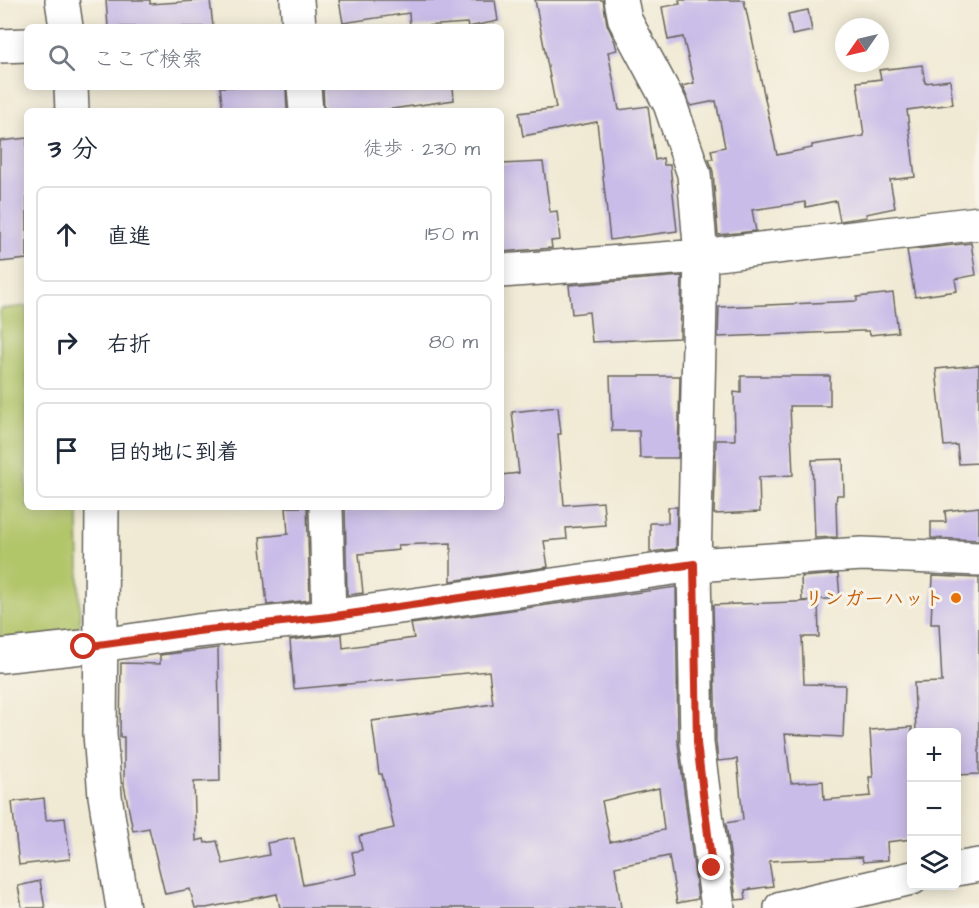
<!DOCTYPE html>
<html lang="ja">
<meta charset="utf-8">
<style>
body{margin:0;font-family:"Architects Daughter","Klee One",sans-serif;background:#f2f2f3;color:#1f2937}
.controls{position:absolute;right:18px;bottom:18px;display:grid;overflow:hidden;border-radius:9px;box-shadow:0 3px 15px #0003}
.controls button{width:54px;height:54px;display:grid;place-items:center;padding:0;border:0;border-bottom:2px solid #e0e1e3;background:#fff;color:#1f2937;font:30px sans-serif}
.compass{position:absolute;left:835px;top:18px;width:54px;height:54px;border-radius:50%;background:#fff;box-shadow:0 3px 15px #0003;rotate:236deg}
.stop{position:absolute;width:18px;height:18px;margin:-14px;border:4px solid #c8321e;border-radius:50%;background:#fff}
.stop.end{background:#c8321e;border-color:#fff;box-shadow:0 2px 6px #0008}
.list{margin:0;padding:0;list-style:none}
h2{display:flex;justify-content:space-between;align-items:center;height:78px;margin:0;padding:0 24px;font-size:26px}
h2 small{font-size:20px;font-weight:400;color:#747a83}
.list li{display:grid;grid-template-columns:39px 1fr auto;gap:18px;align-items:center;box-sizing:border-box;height:96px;margin:0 12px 12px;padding:0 12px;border:2px solid #e0e1e3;border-radius:9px}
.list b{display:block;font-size:22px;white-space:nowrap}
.list em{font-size:20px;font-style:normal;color:#747a83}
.icon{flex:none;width:33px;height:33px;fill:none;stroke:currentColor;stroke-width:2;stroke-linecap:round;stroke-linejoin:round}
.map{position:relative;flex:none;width:979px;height:908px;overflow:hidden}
.search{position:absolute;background:#fff;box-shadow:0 3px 15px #0003;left:24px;top:24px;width:480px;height:66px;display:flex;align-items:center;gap:15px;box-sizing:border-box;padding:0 21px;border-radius:9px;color:#747a83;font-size:22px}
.panel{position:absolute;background:#fff;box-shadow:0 3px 15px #0003;left:24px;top:108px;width:480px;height:402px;border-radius:9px}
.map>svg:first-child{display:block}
</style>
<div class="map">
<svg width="979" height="908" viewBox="0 0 979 908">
<rect width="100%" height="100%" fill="#f7f3e8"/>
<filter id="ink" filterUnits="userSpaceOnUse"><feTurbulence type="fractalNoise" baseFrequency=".0167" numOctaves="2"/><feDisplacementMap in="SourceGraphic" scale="12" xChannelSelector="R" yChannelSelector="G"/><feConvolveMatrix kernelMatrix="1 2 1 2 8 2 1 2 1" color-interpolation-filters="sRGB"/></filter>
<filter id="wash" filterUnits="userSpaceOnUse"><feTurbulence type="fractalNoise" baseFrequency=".008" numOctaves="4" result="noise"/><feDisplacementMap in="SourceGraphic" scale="24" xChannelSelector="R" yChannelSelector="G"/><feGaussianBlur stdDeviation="1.35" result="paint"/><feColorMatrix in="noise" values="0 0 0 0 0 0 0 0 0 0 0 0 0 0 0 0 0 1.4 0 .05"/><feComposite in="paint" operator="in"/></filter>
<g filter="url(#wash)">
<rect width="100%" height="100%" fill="#f0ead4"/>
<path fill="#b1c569" stroke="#667042" stroke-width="1.5" d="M27,306V507H78L80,637L0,640V309Z"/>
<g id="blocks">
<path fill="#c9bce8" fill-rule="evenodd" d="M106,0H150V4L210,0L213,27H108Z
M339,0H495L498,21L468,27L467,23L410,27L409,13L343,23Z
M535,0H603L607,24L615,42L617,50L608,52L619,110L648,106L655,160L663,158L664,165H670L677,231L610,240L597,122L523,136L519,113L556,108Z
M679,0H744L777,155L812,148V145L864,136L857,82L881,79L879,70L922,65L925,83L950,80L953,104L907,110L915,177L890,180L895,208L866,214L867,217L840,221L836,201L806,207L805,202L752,210L756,231L718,235L713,172L709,159H713L711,150L725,147L716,101L691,106L682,86L694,83L683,37L668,40L662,7L680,4Z
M808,10L812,31L792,35L788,14Z
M220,87H286L287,111H223Z
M323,87H453L454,100L378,111H324Z
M27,138V259L0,262V141Z
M543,162L550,212L557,211L560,240L551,241L552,248L501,252V164Z
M971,243L976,275L955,279L957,291L915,297L907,250Z
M682,276L680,338L592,342L589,312L572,314L569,285Z
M893,293L898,332L870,335L869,331H861L718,337L719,307L857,301V297Z
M979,365V463L959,464L957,445L944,446L936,369Z
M610,376H680L678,458H640L639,431H612Z
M741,376H830V406H790L793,475L759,477L760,512L714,514L716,440H735L734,392L741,393Z
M558,407L561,434H558L564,505L603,502L605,525L566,528L567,539L544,541L548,567L451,581V543L398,545L399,550L359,554L363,593L347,595L345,507H501V475L519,473L512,412Z
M843,459L844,495H837L836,502L837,537L815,538L812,460Z
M286,507H307L310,600L267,605L260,537L288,534Z
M668,507H677L676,549L650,552V523H668Z
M979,507V540L931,538V522H946L945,511Z
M838,574L840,598L802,601L801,577Z
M933,576L979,578V774L957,775V732H916L914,683L942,682L939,624H931Z
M676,587L678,743L698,899L677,903L669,856L615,867L621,908H280L277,894L206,908H195L190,889L165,894L149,828L133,831L124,785V737H120L121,663L160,664V655L218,648L220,781L194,782L196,841L204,839L205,843L217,841L223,864L269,855L267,843L294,838L303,885L356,874L352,852L362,850L359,836L394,828L382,774H379L372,721L493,704L489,671L294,689L290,640L342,634L343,648L414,638L411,624ZM659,788L664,830L610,842L602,801Z
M818,601L819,637H802L804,684L845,685L843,737L785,734L791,783L823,781L824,800L871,796L869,777H873L870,730L912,727V839L887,842L888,860L863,862L862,857L769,861L773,886L745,890L746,899L736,900L726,823L743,820L737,759L718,761L716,742L713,605Z
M44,798L46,820L65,818L70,859L19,865L12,802Z
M40,881L45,908H22L18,886Z"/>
</g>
</g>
<g filter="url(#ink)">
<use href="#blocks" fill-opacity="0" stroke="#66645c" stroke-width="1.5"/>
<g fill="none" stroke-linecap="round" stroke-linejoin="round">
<defs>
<path id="minor" d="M62,0L66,27
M297,0L299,27
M621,0L625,20L670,104L694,174L701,256L694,565L697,743L718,908
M0,46L27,45
M71,87L72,111
M304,87L306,111
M501,271L701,256L979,223
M102,507L100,734L105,796L123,908
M326,507L329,617
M0,656L101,645L197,631L329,617L694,565L862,554L979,559
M956,869L979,865
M781,908L912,878"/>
</defs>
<use href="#minor" stroke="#66645c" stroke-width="36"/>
<use href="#minor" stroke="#fff" stroke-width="33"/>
</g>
</g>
<g fill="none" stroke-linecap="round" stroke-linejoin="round" filter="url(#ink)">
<path stroke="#c8321e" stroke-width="8" d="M84,647L198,631L329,617L694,564L697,743L712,868"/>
</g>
<circle fill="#e8710a" stroke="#f7f3e8" stroke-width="2" cx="956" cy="598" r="6"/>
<g text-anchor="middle" stroke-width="6" stroke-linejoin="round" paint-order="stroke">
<g font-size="20" font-weight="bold" fill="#c56008" stroke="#f7f3e8" text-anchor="end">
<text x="944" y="605">リンガーハット</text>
</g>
</g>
</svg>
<div class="controls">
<button>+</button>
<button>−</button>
<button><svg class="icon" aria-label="layers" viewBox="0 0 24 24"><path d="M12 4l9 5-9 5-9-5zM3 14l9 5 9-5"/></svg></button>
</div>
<svg class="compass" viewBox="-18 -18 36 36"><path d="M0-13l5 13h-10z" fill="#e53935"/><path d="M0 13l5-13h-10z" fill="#747a83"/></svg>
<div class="stop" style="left:84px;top:647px"></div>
<div class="stop end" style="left:712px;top:868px"></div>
<div class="search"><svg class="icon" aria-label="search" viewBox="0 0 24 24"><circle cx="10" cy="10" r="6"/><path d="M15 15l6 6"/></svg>ここで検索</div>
<section class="panel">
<h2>3 分<small>徒歩 · 230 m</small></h2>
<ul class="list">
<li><svg class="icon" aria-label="ahead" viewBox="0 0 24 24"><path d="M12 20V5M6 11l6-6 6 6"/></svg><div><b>直進</b></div><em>150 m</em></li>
<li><svg class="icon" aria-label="right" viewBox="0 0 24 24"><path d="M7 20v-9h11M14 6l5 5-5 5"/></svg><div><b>右折</b></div><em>80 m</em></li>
<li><svg class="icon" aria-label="arrive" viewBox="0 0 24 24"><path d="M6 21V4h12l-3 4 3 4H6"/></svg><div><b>目的地に到着</b></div></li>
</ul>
</section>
</div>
